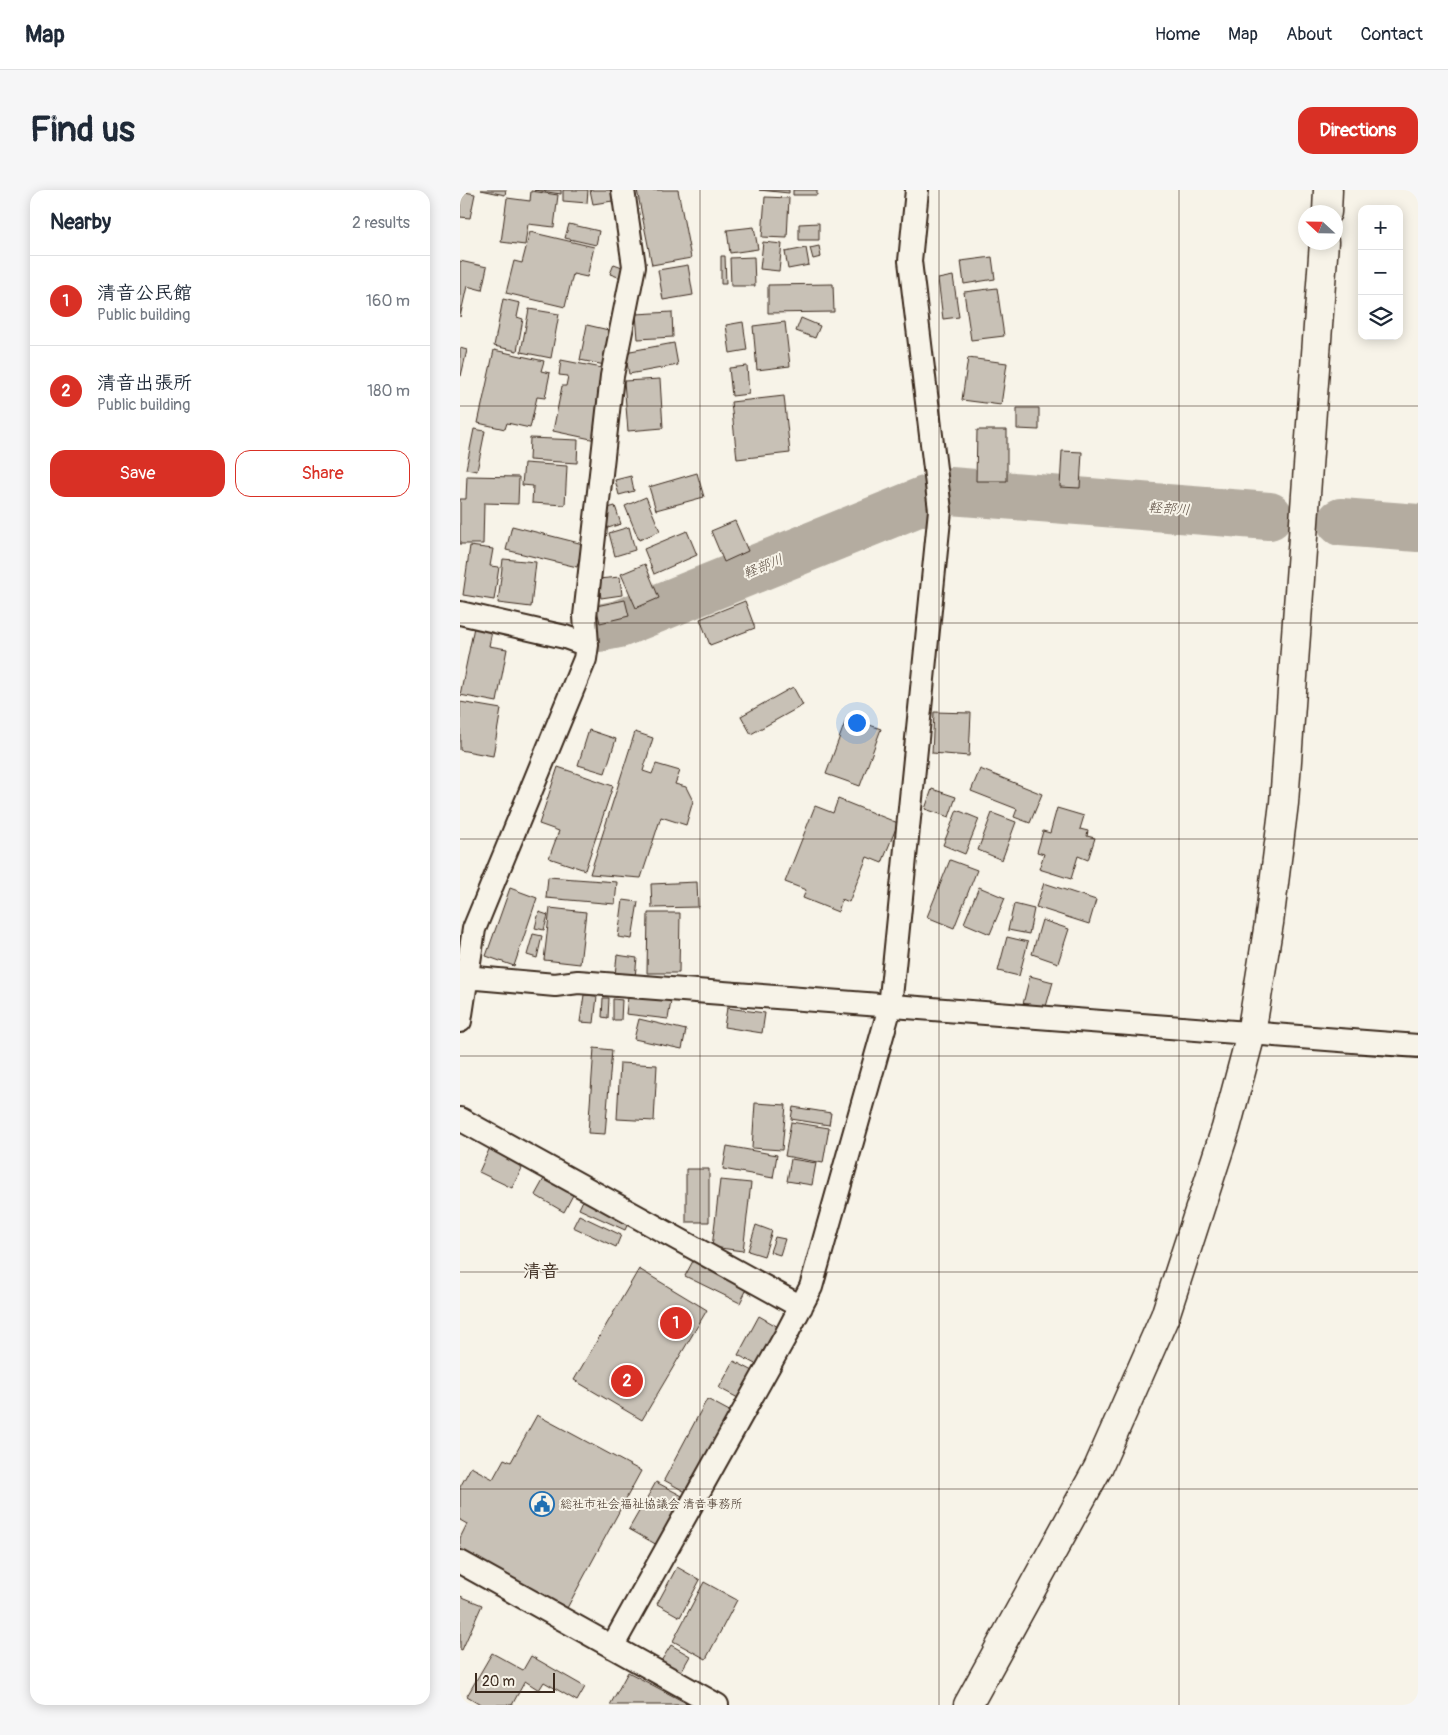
<!DOCTYPE html>
<meta charset="utf-8">
<style>
body{margin:0;font-family:Pangolin,"Klee One",sans-serif;background:#f6f6f7;color:#1f2937}
.controls{position:absolute;right:15px;top:15px;display:grid;overflow:hidden;border-radius:10px;box-shadow:0 2px 12px #0003}
.controls button{width:45px;height:45px;display:grid;place-items:center;padding:0;border:0;border-bottom:1px solid #e0e1e3;background:#fff;color:#1f2937;font:25px sans-serif}
.compass{position:absolute;left:838px;top:15px;width:45px;height:45px;border-radius:50%;background:#fff;box-shadow:0 2px 12px #0003;rotate:292deg}
.scale{position:absolute;left:15px;bottom:12px;width:80px;box-sizing:border-box;padding-left:5px;border:2px solid #3b2a1e;border-top:0;font-size:14px;line-height:18px;white-space:nowrap;color:#3b2a1e;-webkit-text-stroke:4px #f7f3e8;paint-order:stroke}
.you{position:absolute;left:396px;top:532px;width:18px;height:18px;margin:-12px;border:4px solid #fff;border-radius:50%;background:#1a73e8;box-shadow:0 0 0 8px #1a73e833}
.badge{display:grid;place-items:center;width:32px;height:32px;border-radius:50%;background:#d93025;color:#fff;font-size:16px;font-weight:700}
.pin{position:absolute;translate:-50% -50%;border:2px solid #fff;box-shadow:0 1px 5px #0006}
.list{margin:0;padding:0;list-style:none}
h2{display:flex;justify-content:space-between;align-items:center;height:65px;margin:0;padding:0 20px;font-size:21px}
h2 small{font-size:16px;font-weight:400;color:#747a83}
.list li{display:grid;grid-template-columns:32px 1fr auto;gap:15px;align-items:center;box-sizing:border-box;height:90px;padding:0 20px;border-top:1px solid #e0e1e3}
.list b{display:block;font-size:19px;white-space:nowrap}
.list p{margin:0;font-size:16px;white-space:nowrap;color:#747a83}
.list em{font-size:16px;font-style:normal;color:#747a83}
.actions{display:flex;gap:10px;padding:15px 20px}
.actions a{flex:1;padding:11px 0;border:1px solid #d93025;border-radius:15px;text-align:center;font-size:18px;color:#d93025}
.actions .main{background:#d93025;color:#fff}
.icon{flex:none;width:28px;height:28px;fill:none;stroke:currentColor;stroke-width:2;stroke-linecap:round;stroke-linejoin:round}
.map{position:relative;flex:none;width:958px;height:1515px;overflow:hidden;border-radius:15px}
header{display:flex;align-items:center;gap:30px;box-sizing:border-box;height:70px;padding:0 25px;background:#fff;border-bottom:1px solid #e0e1e3}
header strong{font-size:24px}
nav{display:flex;gap:28px;margin-inline-start:auto;font-size:18px}
.intro{display:flex;align-items:center;justify-content:space-between;box-sizing:border-box;height:120px;padding:0 30px}
h1{margin:0;font-size:35px}
.button{padding:12px 22px;border-radius:15px;background:#d93025;color:#fff;font-size:18px;font-weight:700}
main{display:flex;gap:30px;padding:0 30px}
aside{flex:1;background:#fff;border-radius:15px;box-shadow:0 2px 12px #0003}
.map>svg:first-child{display:block}
</style>
<header>
<strong>Map</strong>
<nav><a>Home</a><a>Map</a><a>About</a><a>Contact</a></nav>
</header>
<div class="intro"><h1>Find us</h1><a class="button">Directions</a></div>
<main>
<aside>
<h2>Nearby<small>2 results</small></h2>
<ul class="list">
<li><span class="badge">1</span><div><b>清音公民館</b><p>Public building</p></div><em>160 m</em></li>
<li><span class="badge">2</span><div><b>清音出張所</b><p>Public building</p></div><em>180 m</em></li>
</ul>
<div class="actions"><a class="main">Save</a><a>Share</a></div>
</aside>
<div class="map">
<svg width="958" height="1515" viewBox="0 0 958 1515">
<rect width="100%" height="100%" fill="#f7f3e8"/>
<filter id="ink" filterUnits="userSpaceOnUse"><feTurbulence type="fractalNoise" baseFrequency=".02" numOctaves="2"/><feDisplacementMap in="SourceGraphic" scale="10" xChannelSelector="R" yChannelSelector="G"/><feConvolveMatrix kernelMatrix="1 2 1 2 8 2 1 2 1" color-interpolation-filters="sRGB"/></filter>
<g filter="url(#ink)">
<g fill="none" stroke-linecap="round" stroke-linejoin="round">
<path stroke="#b4aca0" stroke-width="48" d="M490,301L809,326
M881,332L958,338
M139,438L159,434L465,310"/>
</g>
<path fill="#c8c1b6" stroke="#3b2a1e" d="M21,0H46L45,5Z
M74,0H101V4Z
M103,0H128L127,13L103,11Z
M130,0H157L159,10L133,14Z
M177,0H218L231,68L192,75Z
M299,0H329V3Z
M333,0H357V5H333Z
M0,1L15,4L10,28L0,27Z
M71,1L98,5L94,37L68,34L65,55L41,52L47,8L70,11Z
M305,7L329,8L327,48L302,47Z
M359,33V50H339V34Z
M109,34L139,41L136,55L105,48Z
M294,37L298,59L270,63L267,40Z
M70,42L134,57L127,87L113,84L105,117L46,103L54,71L62,73Z
M303,52L322,54L319,81L300,79Z
M359,56L361,67L353,69L350,58Z
M346,58L349,75L328,79L325,62Z
M261,66H265L266,94H261Z
M294,67L295,96H271L270,68Z
M532,67L535,89L504,94L501,71Z
M0,71L27,77L22,100L7,96L0,127Z
M154,74L165,78L161,88L150,84Z
M228,75L233,105L203,110L198,80Z
M493,86L499,127L483,129L478,89Z
M373,94L374,122L308,123V95Z
M537,98L544,146L511,150L504,102Z
M43,109L60,113L57,127L63,129L57,161L34,156Z
M69,119L99,124L91,168L61,162Z
M212,122L213,147L178,149L176,124Z
M341,128L360,136L355,148L336,141Z
M283,132L287,160L270,163L266,135Z
M325,132L330,176L297,180L293,136Z
M127,135L153,141L145,175L120,170Z
M214,153L218,175L169,184L165,162Z
M0,158L7,160L1,186H0Z
M34,160L84,171L81,181L90,183L85,208L77,207L70,238L47,233L45,239L18,233Z
M508,168L547,173L541,215L502,210Z
M101,170L147,179L139,203L145,204L136,250L93,241L102,196H106L108,186L99,185Z
M287,176L289,204L272,206L269,178Z
M200,189L203,238L168,241L164,191Z
M324,206L330,263L277,269L271,212Z
M557,218H579V240L557,239Z
M14,239L25,241L17,281L6,279Z
M517,240H547V291H516Z
M70,248L118,250L117,273L69,270Z
M602,261L622,262L620,298L600,297Z
M64,273L107,276L105,315L72,313L73,296L62,295Z
M237,283L244,307L196,320L189,297Z
M7,286L59,287L58,314L24,313L23,354H0V309H6Z
M171,286L174,301L159,305L155,290Z
M186,307L200,341L179,350L165,316Z
M155,316L161,334L148,338L144,319Z
M275,331L288,361L264,372L251,341Z
M52,336L123,354L117,377L46,360Z
M169,337L175,360L155,366L149,343Z
M227,341L237,365L194,384L184,359Z
M10,356L33,359L30,376L39,377L34,410L3,405Z
M43,369L76,372L71,417L38,413Z
M185,374L199,408L176,418L161,384Z
M160,387L162,405L141,408L138,389Z
M165,410L169,426L140,433L136,416Z
M285,411L295,438L250,455L240,429Z
M14,437L32,441L29,456L47,459L37,512L0,505Z
M333,497L343,515L291,544L281,526Z
M0,512L41,519L33,566L0,560Z
M474,522L511,523L509,566L472,563Z
M387,527L421,539L400,596L366,584Z
M129,540L156,549L145,583L118,575Z
M175,542L193,548L183,581L192,584L196,574L220,581L215,594L226,597L233,611L226,635L201,627L181,688L130,684Z
M98,577L153,596L125,680L89,668L99,641L79,634Z
M520,579L582,604L570,633L554,627L557,619L511,601Z
M472,599L496,607L489,627L465,619Z
M378,609L438,633L422,673L407,667L389,712L382,709L378,722L343,708L346,700L325,692L355,616L373,623Z
M597,618L624,626L620,639L628,641L627,646L635,648L628,670L618,666L611,689L579,679L584,664L577,662L583,641L590,643Z
M497,620L519,629L505,664L483,655Z
M532,623L556,632L542,670L518,660Z
M490,670L517,680L494,738L467,727Z
M88,687L157,692L155,714L86,708Z
M237,692L238,717L192,718L191,694Z
M584,693L636,710L629,734L576,717Z
M519,697L545,708L530,744L504,733Z
M50,698L77,708L54,776L26,766Z
M163,710L178,712L172,749L158,747Z
M554,714L574,719L569,744L548,740Z
M90,718L126,722L120,774L84,770Z
M79,722L88,725L84,740L75,738Z
M188,723H220L219,783H187Z
M582,730L609,739L598,773L572,764Z
M73,744L82,746L77,768L67,765Z
M547,747L568,752L559,786L538,781Z
M157,765L177,768L175,787L155,785Z
M570,786L593,792L585,820L563,814Z
M124,805L137,806L134,833L120,832Z
M168,807L211,811L208,829L166,824Z
M143,808H149L148,828L142,827Z
M153,809L162,810L161,830H153Z
M267,818L305,823L302,843L264,837Z
M179,829L226,840L222,859L174,849Z
M134,858L152,860L145,944L128,943Z
M160,873L197,875L194,931L157,929Z
M295,913L326,915L322,960L292,958Z
M333,917L371,923L369,935L331,929Z
M331,932L369,938L363,973L325,966Z
M32,953L66,970L52,998L19,982Z
M267,956L317,965L313,988L263,979Z
M331,969L356,973L352,995L327,991Z
M226,979H249V1032H226Z
M85,987L114,1003L104,1022L75,1005Z
M260,990L291,993L283,1061L252,1057Z
M124,1008L170,1029L165,1040L119,1019Z
M119,1025L161,1045L156,1057L113,1037Z
M296,1035L312,1041L304,1066L288,1061Z
M315,1047L325,1049L320,1065L310,1062Z
M233,1071L288,1097L280,1113L225,1086Z
M179,1079L247,1120L182,1230L114,1190Z
M299,1126L320,1138L299,1176L278,1165Z
M274,1171L295,1182L280,1209L259,1198Z
M247,1209L275,1224L231,1305L204,1290Z
M77,1225L181,1281L107,1418L0,1360V1348L7,1334L0,1330V1297L11,1277L33,1289L44,1269L51,1272Z
M196,1292L226,1308L199,1356L169,1339Z
M217,1377L240,1390L220,1427L197,1414Z
M244,1392L277,1410L246,1469L213,1451Z
M0,1406L22,1415L2,1460L0,1459Z
M211,1455L230,1466L218,1487L198,1476Z
M32,1463L63,1480L71,1466L125,1497L117,1511L84,1492L79,1500L65,1491L52,1515H22L7,1506Z
M168,1482L230,1515H150Z"/>
<g fill="none" stroke-linecap="round" stroke-linejoin="round">
<defs>
<path id="minor" d="M0,423L105,447L127,455
M5,787L95,795L118,792L958,856
M0,831L14,739L125,469L127,455L125,426L152,186L174,76L163,0
M0,929L341,1117
M0,1372L257,1515
M152,1457L326,1145L351,1097L430,817L480,320L450,71L457,0"/>
<path id="tertiary" d="M867,22L868,0
M508,1515L638,1278L705,1126L766,938L791,844L809,733L824,613L864,52"/>
</defs>
<use href="#minor" stroke="#3b2a1e" stroke-width="26"/>
<use href="#tertiary" stroke="#3b2a1e" stroke-width="31"/>
<use href="#minor" stroke="#f7f3e8" stroke-width="22"/>
<use href="#tertiary" stroke="#f7f3e8" stroke-width="28"/>
</g>
</g>
<path fill="none" stroke="#3b2a1e" stroke-width="1" stroke-opacity="0.55" d="M240,0V1515M479,0V1515M719,0V1515M0,216H958M0,433H958M0,649H958M0,866H958M0,1082H958M0,1299H958"/>
<defs>
<symbol id="civic-ring" viewBox="-11 -11 22 22"><circle r="9.5" fill="#f7f3e8" stroke="#1f6fb2" stroke-width="1.5"/><path d="M-.6-6.5H3V-4.5H.6V-3L4-1V1h2V6H-6V1h2V-1L-.6-3ZM-1.2 2.5V6h2.4V2.5Z" fill="#1f6fb2"/></symbol>
</defs>
<g fill-rule="evenodd">
<use href="#civic-ring" x="68" y="1300" width="28" height="28"/>
</g>
<g text-anchor="middle" stroke-width="4" stroke-linejoin="round" paint-order="stroke">
<g font-size="12" fill="#3b2a1e" stroke="#f7f3e8" text-anchor="start">
<text x="100" y="1318">総社市社会福祉協議会 清音事務所</text>
</g>
<g font-size="14" font-style="italic" fill="#5f5145" stroke="#f7f3e8">
<text transform="translate(709 318) rotate(4)" y="5">軽部川</text>
<text transform="translate(303 376) rotate(-22)" y="5">軽部川</text>
</g>
<g font-size="18" font-weight="bold" fill="#3b2a1e" stroke="#f7f3e8">
<text x="81" y="1087">清音</text>
</g>
</g>
</svg>
<div class="controls">
<button>+</button>
<button>−</button>
<button><svg class="icon" aria-label="layers" viewBox="0 0 24 24"><path d="M12 4l9 5-9 5-9-5zM3 14l9 5 9-5"/></svg></button>
</div>
<svg class="compass" viewBox="-18 -18 36 36"><path d="M0-13l5 13h-10z" fill="#e53935"/><path d="M0 13l5-13h-10z" fill="#747a83"/></svg>
<div class="scale">20 m</div>
<div class="you"></div>
<div class="pin badge" style="left:216px;top:1133px">1</div>
<div class="pin badge" style="left:167px;top:1191px">2</div>
</div>
</main>
